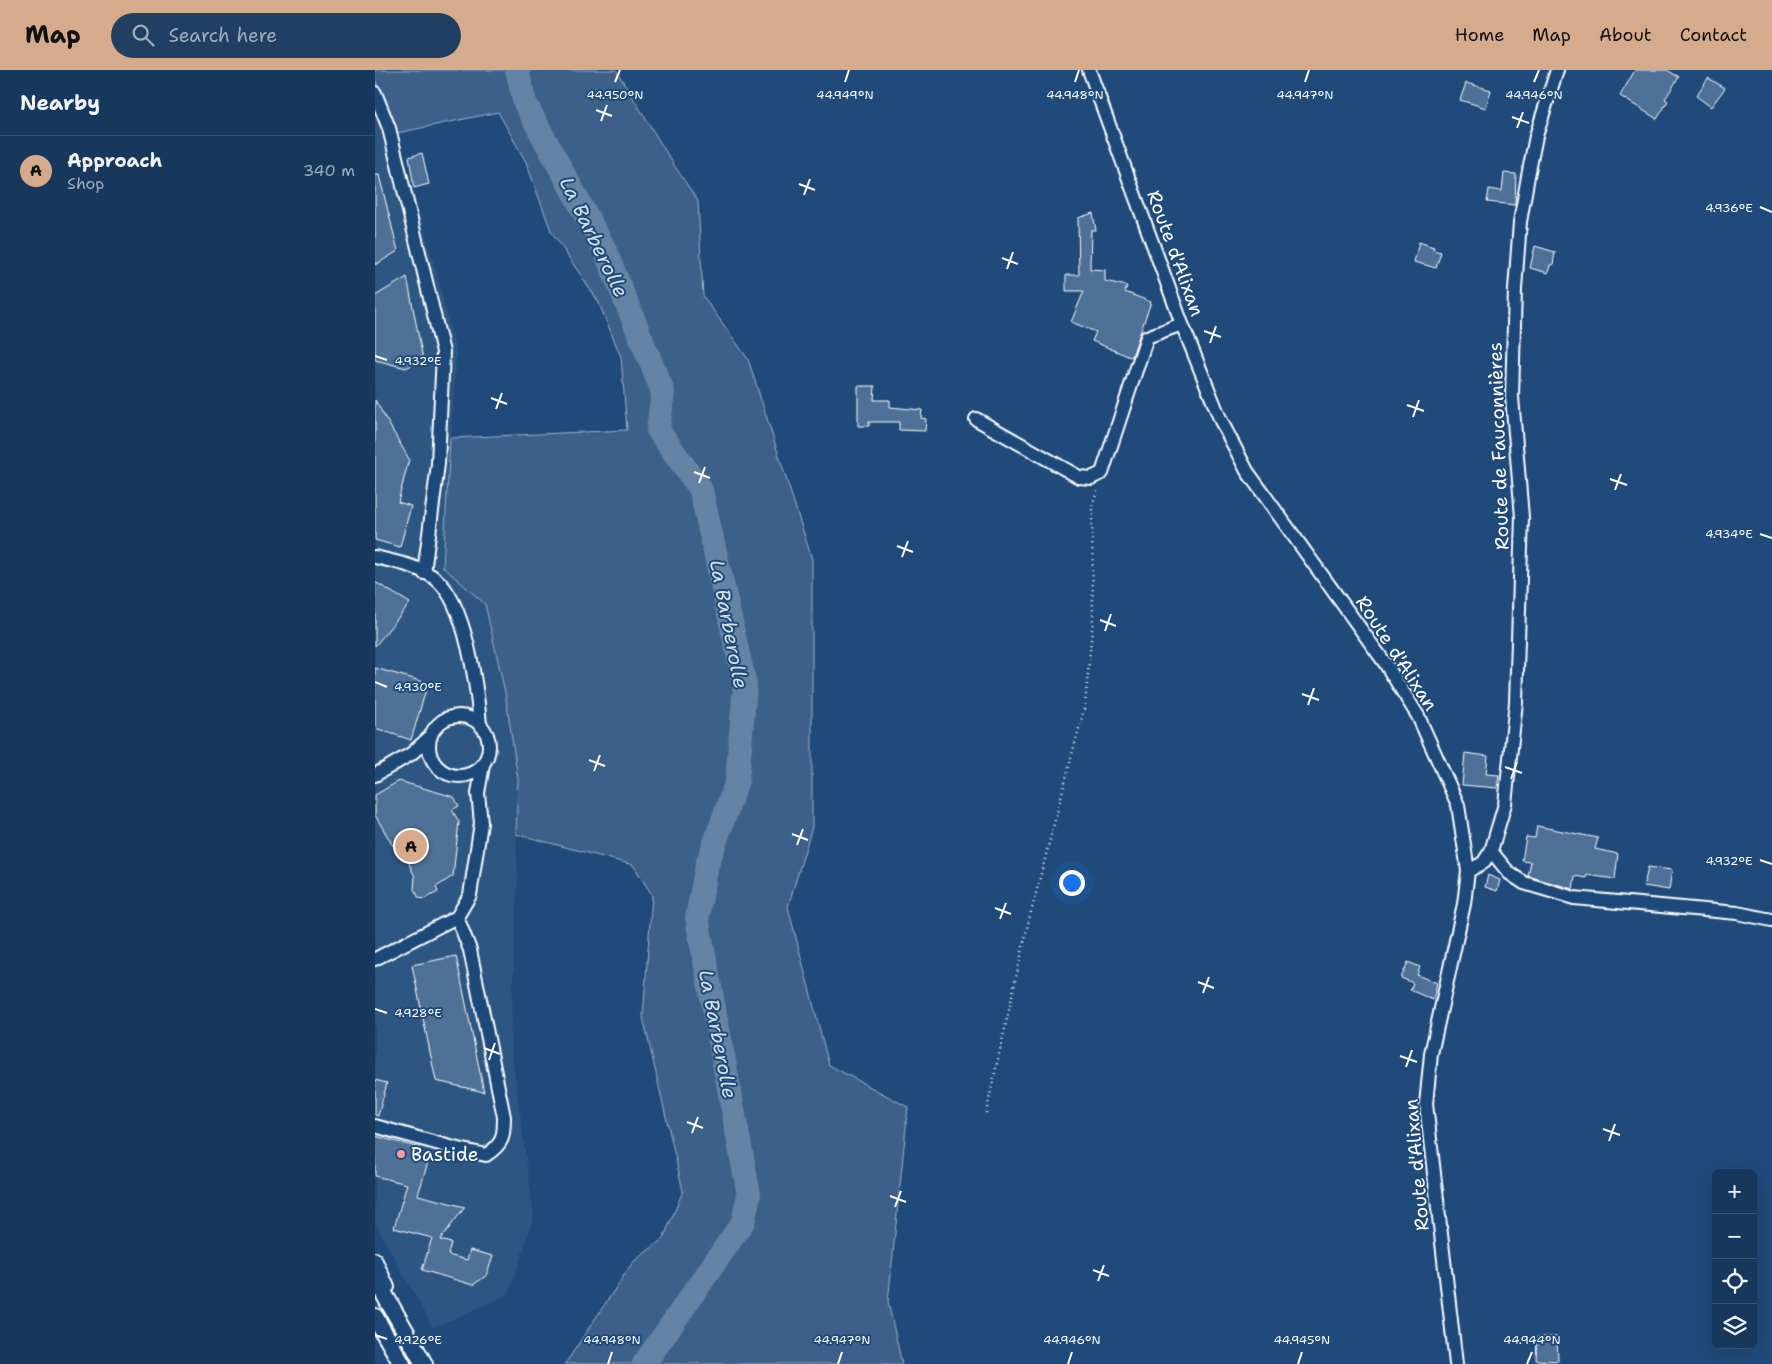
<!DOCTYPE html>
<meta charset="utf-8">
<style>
body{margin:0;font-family:"Shantell Sans",sans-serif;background:#203f62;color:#f1f3f6}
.controls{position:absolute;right:15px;bottom:15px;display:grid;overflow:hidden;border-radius:8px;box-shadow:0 5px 20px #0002}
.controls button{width:45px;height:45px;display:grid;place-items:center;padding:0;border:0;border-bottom:1px solid #365272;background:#17385c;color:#f1f3f6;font:25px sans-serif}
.you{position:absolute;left:696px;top:812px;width:18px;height:18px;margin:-12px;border:4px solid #fff;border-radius:50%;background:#1a73e8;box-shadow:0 0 0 8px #1a73e833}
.badge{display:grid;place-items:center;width:32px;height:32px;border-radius:50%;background:#d6ab8b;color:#111;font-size:16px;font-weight:700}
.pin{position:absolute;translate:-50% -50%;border:2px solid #fff;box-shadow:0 1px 5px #0006}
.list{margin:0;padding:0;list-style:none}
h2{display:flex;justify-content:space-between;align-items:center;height:65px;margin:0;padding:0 20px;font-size:21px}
h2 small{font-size:16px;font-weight:400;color:#9eacbb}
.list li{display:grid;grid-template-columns:32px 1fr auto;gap:15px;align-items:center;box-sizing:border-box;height:70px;padding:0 20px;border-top:1px solid #365272}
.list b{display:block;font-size:19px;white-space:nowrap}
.list p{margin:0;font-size:16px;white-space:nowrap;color:#9eacbb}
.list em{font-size:16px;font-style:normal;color:#9eacbb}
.icon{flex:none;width:28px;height:28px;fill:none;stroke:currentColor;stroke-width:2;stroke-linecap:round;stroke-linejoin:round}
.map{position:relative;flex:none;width:1397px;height:1294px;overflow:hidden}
header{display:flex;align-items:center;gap:30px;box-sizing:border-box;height:70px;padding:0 25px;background:#d6ab8b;color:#111}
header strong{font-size:24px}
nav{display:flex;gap:28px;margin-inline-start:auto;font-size:18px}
.search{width:350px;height:45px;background:#203f62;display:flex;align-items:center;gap:12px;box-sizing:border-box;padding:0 18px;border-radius:28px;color:#9eacbb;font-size:19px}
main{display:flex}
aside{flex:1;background:#17385c}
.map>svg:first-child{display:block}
</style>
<header>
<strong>Map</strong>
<div class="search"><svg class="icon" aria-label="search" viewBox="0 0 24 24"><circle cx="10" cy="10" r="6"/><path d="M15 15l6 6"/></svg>Search here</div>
<nav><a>Home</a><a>Map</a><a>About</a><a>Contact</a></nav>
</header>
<main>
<aside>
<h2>Nearby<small></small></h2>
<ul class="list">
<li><span class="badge">A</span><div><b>Approach</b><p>Shop</p></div><em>340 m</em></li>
</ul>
</aside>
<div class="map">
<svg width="1397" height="1294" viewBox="0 0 1397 1294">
<rect width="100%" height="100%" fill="#1f4a7a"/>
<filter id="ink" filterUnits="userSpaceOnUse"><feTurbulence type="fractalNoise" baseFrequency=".02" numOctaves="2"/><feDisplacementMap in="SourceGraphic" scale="10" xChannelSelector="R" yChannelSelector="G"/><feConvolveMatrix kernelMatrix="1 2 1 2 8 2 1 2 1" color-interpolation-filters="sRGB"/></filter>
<g filter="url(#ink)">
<path fill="#2e5683" d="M0,9L22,63L65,215L81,284L68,497L110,534L130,622L143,709L141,764L143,809L135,969L159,1147L134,1224L58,1258L0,1153Z"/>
<path fill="#3c618b" stroke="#9eb0c5" d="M0,0H241L299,95L323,131L328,226L373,289L437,489V757L413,837L454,995L533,1037L513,1232L527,1294H190L258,1192L288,1169L308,1121L268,947L277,825L258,795L141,764L143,709L130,622L110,534L68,497L75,368L252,360L246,287L223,231L176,161L151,92L123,42L22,63L0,9Z"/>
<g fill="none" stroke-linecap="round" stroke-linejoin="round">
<path stroke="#6583a4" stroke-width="24" d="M142,0L150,33L229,178L288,322L283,360L326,420L370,615L362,711L332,795L322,848L374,1125L368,1152L269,1294"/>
</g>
<path fill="#507197" stroke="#fff" d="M1260,0H1292L1304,7L1290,29L1293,31L1282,49L1245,26Z
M1333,8L1350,18L1336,37L1321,26Z
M1091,13L1116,20L1111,38L1085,30Z
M47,83L54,114L39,118L34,87Z
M1129,103L1141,104L1140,135L1112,132L1114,119L1127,121Z
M0,105H4L23,181L0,195Z
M718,143L721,160H716L715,199L730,200V211L752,216L750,222L776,232L757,286L755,287L717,271L721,262L696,252L709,221H691V205H704L703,148Z
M1044,172L1059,177L1058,180L1066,182L1061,198L1039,192Z
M1160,176L1180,182L1178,195H1175L1173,203L1155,198Z
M32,207L48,289L31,298L0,290V226Z
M483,316H500L499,330H515V337L547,340L546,348L551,349L550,361L524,360V352H494V356H483Z
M0,330L34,389L23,432L36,436L25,477L0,470Z
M0,512L35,533L0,576Z
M0,598L53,613L36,670L0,658Z
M1090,683L1113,686L1111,704L1124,705L1122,718L1087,715Z
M24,711L79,727L84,736L77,740L84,752L78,806L61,817L63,822L49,829L44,828L39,819L40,807L34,794L35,791L23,773L18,776L0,745V725Z
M1162,756L1223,768L1220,779L1243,784L1240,809L1212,805L1211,808L1200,806L1198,819L1153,806L1156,792L1147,791L1151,767L1160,768Z
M1273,797L1297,800L1294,820L1269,816Z
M1113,805L1125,810L1122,821L1110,817Z
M81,886L92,939L109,1022L61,1011L37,895Z
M1033,892L1045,897L1042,905L1062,913L1058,930L1035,920L1038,913L1026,908Z
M0,1010L12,1013L3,1046L0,1045Z
M0,1066L45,1078L42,1089L53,1092L43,1125L90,1137L65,1170L76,1173L73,1185L92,1190L95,1180L118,1186L111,1206L98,1215L47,1200L57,1168L19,1158L32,1114L0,1106Z
M1162,1267H1182L1183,1291L1161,1290Z"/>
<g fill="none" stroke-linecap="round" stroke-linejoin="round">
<defs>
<path id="minor" d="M714,0L807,254L846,351L872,401L1010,593L1043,646L1083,735L1093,801L1089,834L1056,984L1051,1034L1081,1294
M0,23L14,58L68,282L63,394L49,503
M601,349L704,407L716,408L727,403L772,267L807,254
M0,487C20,492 44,496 61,509C91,533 102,618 105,654
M54 676a30 30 0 1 1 60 0a30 30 0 1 1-60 0Z
M0,705L36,684L56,666
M1116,781L1134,803L1149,813L1199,828L1362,843L1397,850
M1093,801L1108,793L1116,781L1130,734L1141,632L1147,447L1137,327L1140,219L1145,152L1153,106L1161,66L1182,0
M0,889L82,847L95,825L106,753L103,723L108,695
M0,1056L79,1078L111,1085C128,1074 129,1067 129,1047L95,880L82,847
M0,1189L13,1217"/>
<path id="major" d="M0,1208L49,1294
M0,1247L27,1294"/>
</defs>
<use href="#minor" stroke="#fff" stroke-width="16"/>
<use href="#major" stroke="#fff" stroke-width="20"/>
<path stroke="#fff" stroke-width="2.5" stroke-dasharray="1 4" stroke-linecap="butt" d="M611,1043L654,850L710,635L718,548L717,436L723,417"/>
<use href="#minor" stroke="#1f4a7a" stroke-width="12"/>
<use href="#major" stroke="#1f4a7a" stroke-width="16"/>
</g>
</g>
<path fill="none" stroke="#fff" stroke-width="2" d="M240,12L245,0M470,12L474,0M700,12L704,0M930,12L934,0M1159,12L1164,0M221,40L237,46M1137,47L1154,53M226,51L232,35M1142,58L1148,42M424,114L440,120M429,125L435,109M1385,137L1397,142M627,188L643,194M632,199L638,182M829,261L846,267M835,273L841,256M0,286L12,290M116,328L132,334M1032,335L1049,341M121,339L127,323M1038,347L1044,330M319,402L335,408M1235,409L1252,415M324,413L330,397M1240,420L1246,404M1385,464L1397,468M522,476L538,482M527,487L533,471M725,550L741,556M730,561L736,544M0,612L12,617M927,624L944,630M933,635L939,618M214,690L230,696M1130,697L1147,703M219,701L225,685M1136,709L1142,692M417,764L433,770M422,775L428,759M1385,790L1397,794M620,838L636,844M625,849L631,833M823,912L839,918M828,923L834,907M0,939L12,943M109,978L125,984M1025,986L1042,992M114,990L120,973M1031,997L1037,980M312,1052L328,1058M1228,1059L1245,1065M317,1063L323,1047M1234,1071L1240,1054M515,1126L531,1132M520,1137L526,1121M718,1200L734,1206M723,1211L729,1195M0,1265L12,1269M233,1294L237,1282M463,1294L467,1282M693,1294L697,1282M923,1294L927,1282M1152,1294L1157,1282"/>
<circle fill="#ff9aa2" stroke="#1f4a7a" stroke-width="2" cx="26" cy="1084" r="5"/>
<g text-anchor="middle" stroke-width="4" stroke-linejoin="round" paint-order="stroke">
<g font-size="19" fill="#fff" stroke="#1f4a7a">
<text transform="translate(801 183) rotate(70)" y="7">Route d'Alixan</text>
<text transform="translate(1123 376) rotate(-92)" y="7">Route de Fauconnières</text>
<text transform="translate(1022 583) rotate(57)" y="7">Route d'Alixan</text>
<text transform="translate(1041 1095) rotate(-95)" y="7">Route d'Alixan</text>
</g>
<g font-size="19" fill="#fff" stroke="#1f4a7a" text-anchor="start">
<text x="36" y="1091">Bastide</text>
</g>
<g font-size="20" font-style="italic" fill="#d8e0e8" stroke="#1f4a7a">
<text transform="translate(219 167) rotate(64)" y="7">La Barberolle</text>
<text transform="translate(354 554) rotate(79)" y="7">La Barberolle</text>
<text transform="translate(343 964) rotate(79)" y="7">La Barberolle</text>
</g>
</g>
<g font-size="12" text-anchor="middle" fill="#fff" stroke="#1f4a7a" stroke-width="4" stroke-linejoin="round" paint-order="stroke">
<text x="240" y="29">44.950°N</text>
<text x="470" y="29">44.949°N</text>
<text x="700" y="29">44.948°N</text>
<text x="930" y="29">44.947°N</text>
<text x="1159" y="29">44.946°N</text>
<text x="1354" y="142">4.936°E</text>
<text x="43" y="295">4.932°E</text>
<text x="1354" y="468">4.934°E</text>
<text x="43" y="621">4.930°E</text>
<text x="1354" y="795">4.932°E</text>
<text x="43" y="947">4.928°E</text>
<text x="43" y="1274">4.926°E</text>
<text x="237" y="1274">44.948°N</text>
<text x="467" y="1274">44.947°N</text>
<text x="697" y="1274">44.946°N</text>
<text x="927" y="1274">44.945°N</text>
<text x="1157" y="1274">44.944°N</text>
</g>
</svg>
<div class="controls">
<button>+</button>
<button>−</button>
<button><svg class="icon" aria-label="locate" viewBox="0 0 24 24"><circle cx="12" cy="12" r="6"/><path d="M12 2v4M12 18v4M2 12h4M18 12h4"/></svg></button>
<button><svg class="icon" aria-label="layers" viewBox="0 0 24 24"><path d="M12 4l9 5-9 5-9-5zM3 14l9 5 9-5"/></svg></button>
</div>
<div class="you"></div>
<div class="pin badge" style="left:36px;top:776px">A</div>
</div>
</main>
